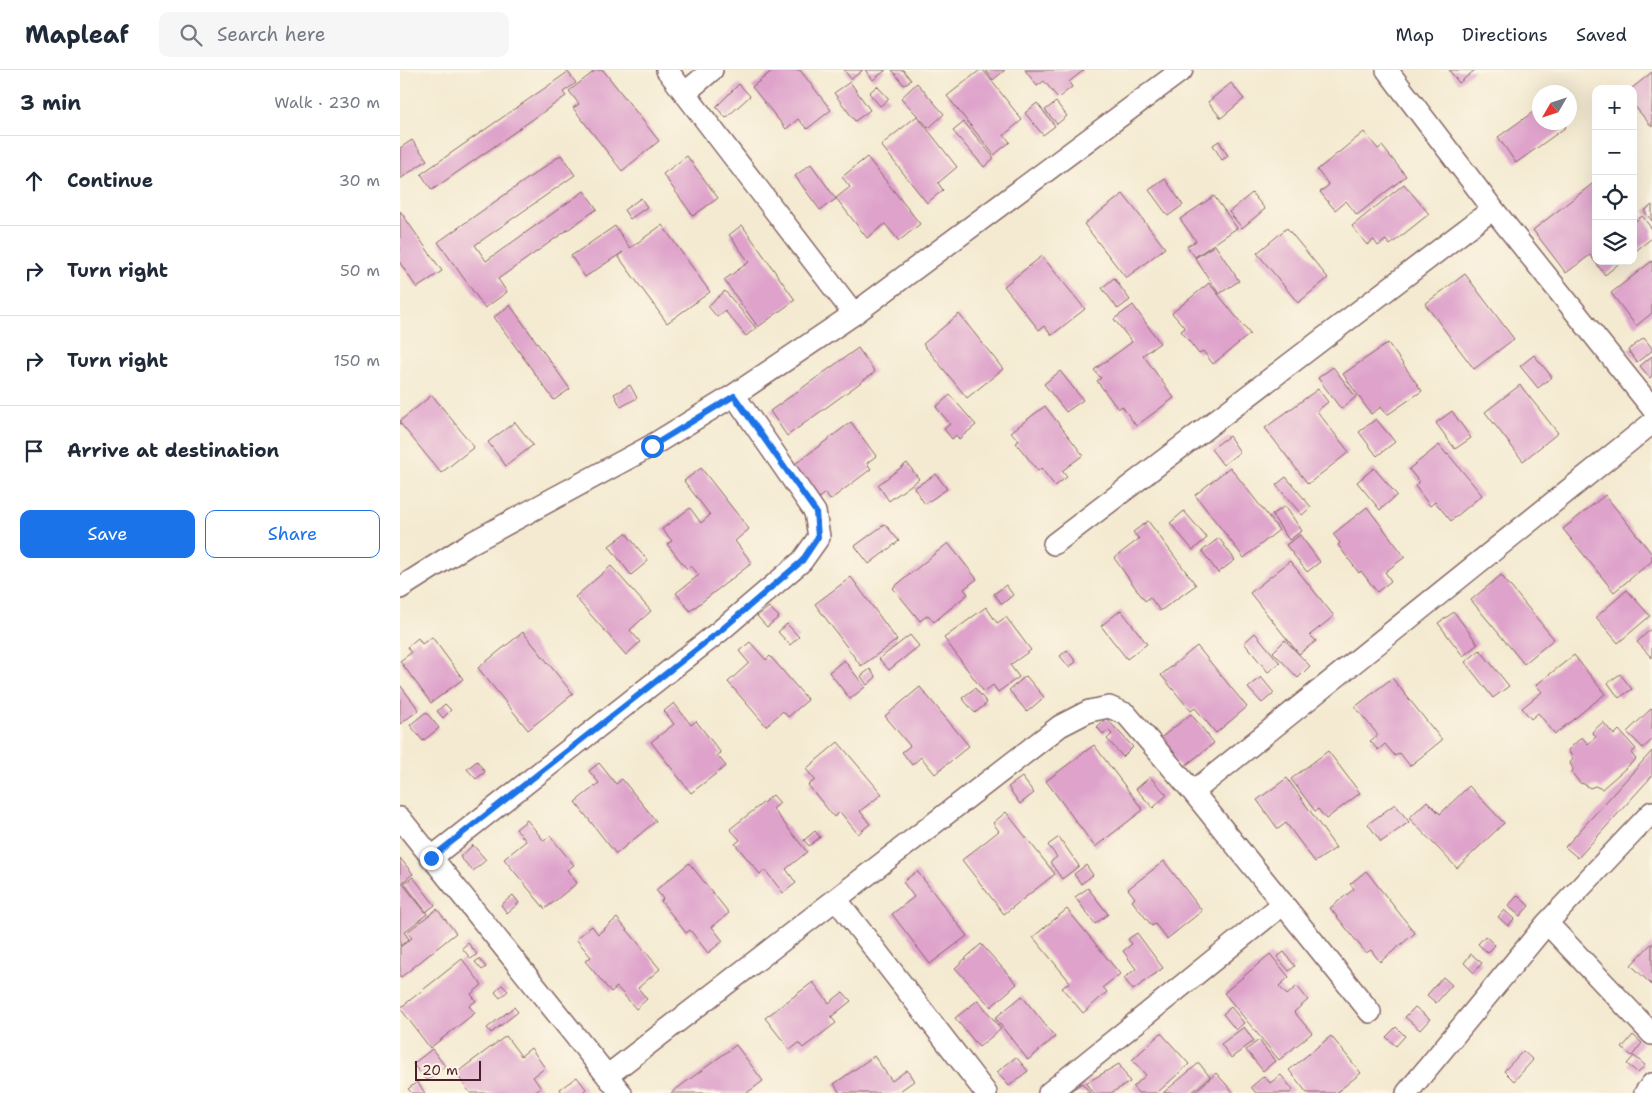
<!DOCTYPE html>
<meta charset="utf-8">
<style>
body{margin:0;font-family:"Shantell Sans",sans-serif;background:#f6f6f7;color:#1f2937}
.controls{position:absolute;right:15px;top:15px;display:grid;overflow:hidden;border-radius:10px;box-shadow:0 5px 20px #0002}
.controls button{width:45px;height:45px;display:grid;place-items:center;padding:0;border:0;border-bottom:1px solid #e0e1e3;background:#fff;color:#1f2937;font:25px sans-serif}
.compass{position:absolute;left:1132px;top:15px;width:45px;height:45px;border-radius:50%;background:#fff;box-shadow:0 5px 20px #0002;rotate:231deg}
.scale{position:absolute;left:15px;bottom:12px;width:66px;box-sizing:border-box;padding-left:5px;border:2px solid #4a1f2b;border-top:0;font-size:14px;line-height:18px;white-space:nowrap;color:#4a1f2b;-webkit-text-stroke:4px #fcf5e5;paint-order:stroke}
.stop{position:absolute;width:15px;height:15px;margin:-11px;border:4px solid #1a73e8;border-radius:50%;background:#fff}
.stop.end{background:#1a73e8;border-color:#fff;box-shadow:0 1px 5px #0008}
.list{margin:0;padding:0;list-style:none}
h2{display:flex;justify-content:space-between;align-items:center;height:65px;margin:0;padding:0 20px;font-size:21px}
h2 small{font-size:16px;font-weight:400;color:#747a83}
.list li{display:grid;grid-template-columns:32px 1fr auto;gap:15px;align-items:center;box-sizing:border-box;height:90px;padding:0 20px;border-top:1px solid #e0e1e3}
.list b{display:block;font-size:19px;white-space:nowrap}
.list em{font-size:16px;font-style:normal;color:#747a83}
.actions{display:flex;gap:10px;padding:15px 20px}
.actions a{flex:1;padding:11px 0;border:1px solid #1a73e8;border-radius:10px;text-align:center;font-size:18px;color:#1a73e8}
.actions .main{background:#1a73e8;color:#fff}
.icon{flex:none;width:28px;height:28px;fill:none;stroke:currentColor;stroke-width:2;stroke-linecap:round;stroke-linejoin:round}
.map{position:relative;flex:none;width:1252px;height:1023px;overflow:hidden}
header{display:flex;align-items:center;gap:30px;box-sizing:border-box;height:70px;padding:0 25px;background:#fff;border-bottom:1px solid #e0e1e3}
header strong{font-size:24px}
nav{display:flex;gap:28px;margin-inline-start:auto;font-size:18px}
.search{width:350px;height:45px;background:#f6f6f7;display:flex;align-items:center;gap:12px;box-sizing:border-box;padding:0 18px;border-radius:10px;color:#747a83;font-size:19px}
main{display:flex}
aside{flex:1;background:#fff}
.map>svg:first-child{display:block}
</style>
<header>
<strong>Mapleaf</strong>
<div class="search"><svg class="icon" aria-label="search" viewBox="0 0 24 24"><circle cx="10" cy="10" r="6"/><path d="M15 15l6 6"/></svg>Search here</div>
<nav><a>Map</a><a>Directions</a><a>Saved</a></nav>
</header>
<main>
<aside>
<h2>3 min<small>Walk · 230 m</small></h2>
<ul class="list">
<li><svg class="icon" aria-label="ahead" viewBox="0 0 24 24"><path d="M12 20V5M6 11l6-6 6 6"/></svg><div><b>Continue</b></div><em>30 m</em></li>
<li><svg class="icon" aria-label="right" viewBox="0 0 24 24"><path d="M7 20v-9h11M14 6l5 5-5 5"/></svg><div><b>Turn right</b></div><em>50 m</em></li>
<li><svg class="icon" aria-label="right" viewBox="0 0 24 24"><path d="M7 20v-9h11M14 6l5 5-5 5"/></svg><div><b>Turn right</b></div><em>150 m</em></li>
<li><svg class="icon" aria-label="arrive" viewBox="0 0 24 24"><path d="M6 21V4h12l-3 4 3 4H6"/></svg><div><b>Arrive at destination</b></div></li>
</ul>
<div class="actions"><a class="main">Save</a><a>Share</a></div>
</aside>
<div class="map">
<svg width="1252" height="1023" viewBox="0 0 1252 1023">
<rect width="100%" height="100%" fill="#fcf5e5"/>
<filter id="ink" filterUnits="userSpaceOnUse"><feTurbulence type="fractalNoise" baseFrequency=".02" numOctaves="2"/><feDisplacementMap in="SourceGraphic" scale="10" xChannelSelector="R" yChannelSelector="G"/><feConvolveMatrix kernelMatrix="1 2 1 2 8 2 1 2 1" color-interpolation-filters="sRGB"/></filter>
<filter id="wash" filterUnits="userSpaceOnUse"><feTurbulence type="fractalNoise" baseFrequency=".0096" numOctaves="4" result="noise"/><feDisplacementMap in="SourceGraphic" scale="20" xChannelSelector="R" yChannelSelector="G"/><feGaussianBlur stdDeviation="1.12" result="paint"/><feColorMatrix in="noise" values="0 0 0 0 0 0 0 0 0 0 0 0 0 0 0 0 0 1.4 0 .05"/><feComposite in="paint" operator="in"/></filter>
<g filter="url(#wash)">
<rect width="100%" height="100%" fill="#f4ead1"/>
<g id="blocks">
<path fill="#dea2cb" d="M196,0H203L259,71L222,101L173,38L179,34L169,21Z
M373,0H400L431,40L407,59L398,49L386,59L352,17Z
M444,0H463L451,9Z
M465,0H486L473,10Z
M492,0H503L511,10L504,15Z
M580,0H583L622,50L604,65L610,72L594,85L547,26Z
M585,0H605L593,10Z
M625,0H684L669,12L672,17L658,28L644,11L637,16Z
M1049,0H1075L1059,13Z
M168,2L176,13L163,22L166,26L32,120L21,104Z
M1252,2V57L1233,34V19H1231Z
M450,12L470,40L455,51L434,23Z
M517,13L544,44L529,58L501,28Z
M831,13L844,29L821,48L808,32Z
M339,14L350,26L326,48L316,37Z
M477,16L489,29L480,36L469,23Z
M656,32L667,46L657,54L645,40Z
M637,33L655,56L643,65L625,43Z
M1140,37V52H1163L1166,57L1116,93L1098,67Z
M517,46L557,97L538,113L543,120L527,133L481,75Z
M564,52L594,88L584,97L553,61Z
M964,62L978,79L982,76L1006,106L957,145L946,131L935,140L920,122L929,115L917,100Z
M12,70L27,90L0,109V78Z
M819,71L828,86L822,90L813,75Z
M161,85L175,105L75,175L86,191L184,121L197,139L98,209L107,222L85,238L38,172Z
M287,86L318,128L293,146L263,104Z
M467,87L520,154L499,171L485,154L467,168L436,128L450,117L442,107Z
M411,94L436,129L420,140L395,106Z
M765,109L783,135L768,146L749,120Z
M1196,111V191H1222L1205,205L1190,185L1166,203L1133,160Z
M1004,114L1029,144L990,175L986,170L978,176L974,170L967,175L952,156Z
M852,123L865,139L842,158L829,142Z
M723,124L765,178L726,208L684,154Z
M814,126L837,158L795,187L787,176L796,171L780,149Z
M241,128L247,137L230,149L224,140Z
M1252,135V151L1244,141Z
M0,141L42,201L17,218L0,193Z
M1242,146L1252,159V168L1233,183V153Z
M262,155L310,222L267,253L218,186L223,182L185,207L171,186L215,156L230,178Z
M342,155L395,230L358,257L324,210L349,192L329,165Z
M887,158L928,208L898,233L857,183Z
M815,175L839,211L819,224L795,188Z
M642,186L685,239L652,265L644,256L639,260L604,216Z
M1252,191V243L1236,256L1211,223Z
M1065,204L1114,269L1074,299L1025,234Z
M714,208L730,230L718,239L702,218Z
M809,213L850,264L813,294L803,281L799,284L781,261L785,258L772,243Z
M325,221L356,258L346,266L325,241L317,247L308,236Z
M110,235L170,319L154,330L94,247Z
M733,235L760,273L743,285L774,328L736,356L722,336L718,339L697,311L701,308L694,300L732,272L714,249Z
M559,244L603,299L567,328L523,274Z
M1244,268L1252,278V281L1237,292L1228,280Z
M988,273L1022,321L987,345L981,337L971,344L943,304Z
M458,278L475,302L387,366L370,341Z
M1134,285L1152,307L1138,318L1120,296Z
M1252,286V306L1250,308L1240,296Z
M933,297L956,327L941,339L918,308Z
M660,301L683,330L666,342L644,314Z
M230,315L237,328L221,337L214,324Z
M1120,315L1158,363L1123,391L1085,342Z
M918,319L928,332L917,341L949,382L908,414L865,358Z
M32,325L74,377L41,403L0,353V351Z
M550,325L576,355L559,369L556,365L552,369L544,359L550,354L536,337Z
M645,336L683,385L662,401L667,407L655,416L641,398L638,401L616,373L619,371L611,362Z
M1052,341L1071,368L1055,379L1036,353Z
M976,349L995,372L977,386L959,362Z
M115,352L133,375L106,396L88,372Z
M451,352L476,386L467,393L471,399L430,430L425,423L416,430L391,397Z
M829,366L840,382L823,395L811,379Z
M1039,375L1047,385L1048,384L1082,425L1051,451L1035,432L1030,436L1015,416L1019,412L1009,399Z
M507,393L519,409L489,431L478,415Z
M830,397L879,460L844,488L795,425Z
M301,398L349,459L335,471L352,493L290,541L276,523L299,505L291,496L287,499L267,474L272,471L262,459L290,438L301,453L310,445L284,411Z
M974,398L997,425L980,440L957,412Z
M536,404L547,419L525,434L514,418Z
M886,407L911,437L902,445L876,415Z
M1205,425L1252,484V491L1214,522L1163,459Z
M885,436L902,461L889,470L872,445Z
M967,437L1005,487L985,502L991,511L977,522L961,501L959,503L938,475L940,473L933,464Z
M784,441L807,468L793,480L770,453Z
M748,451L796,515L760,541L750,527L745,531L714,488L739,469L733,462Z
M485,454L499,471L469,494L455,476Z
M226,463L248,491L231,505L209,476Z
M900,465L920,492L907,502L886,475Z
M819,468L835,490L818,503L802,481Z
M548,473L577,509L564,519L568,524L534,552L528,545L520,551L493,518Z
M890,491L934,546L910,565L916,571L899,584L850,523Z
M211,496L251,541L230,560L240,572L226,585L175,527Z
M1101,505L1154,569L1124,594L1071,530Z
M451,507L497,570L461,596L415,534Z
M606,515L613,525L602,534L594,524Z
M1227,520L1250,546L1218,573L1196,547Z
M369,537L379,547L367,557L357,546Z
M586,537L597,553L606,547L631,580L610,595L619,607L598,622L593,615L584,622L544,568Z
M721,540L747,574L727,589L701,556Z
M1054,542L1078,574L1063,586L1038,553Z
M387,554L399,567L390,575L378,562Z
M1252,558V588L1237,572Z
M123,562L173,624L128,660L78,598Z
M855,563L880,593L868,602L844,573Z
M510,565L519,576L489,600L479,589Z
M32,567L63,609L31,633L0,591L11,583L7,577L18,568L22,574Z
M885,570L910,596L898,608L873,582Z
M350,572L366,590L370,586L408,630L388,647L383,641L366,656L328,612L349,593L339,581Z
M797,576L847,637L816,663L795,638L791,641L761,605Z
M667,580L676,592L669,597L660,586Z
M1080,580L1109,616L1093,628L1065,592Z
M1174,585L1205,624L1155,664L1138,643L1131,649L1122,638L1142,622L1136,615Z
M444,590L465,617L450,629L429,602Z
M470,599L476,607L467,615L461,606Z
M1220,604L1232,619L1219,628L1208,613Z
M626,606L644,627L627,642L609,620Z
M861,607L874,623L862,633L848,618Z
M992,608L1042,670L1010,696L1000,683L995,686L985,674L978,680L970,671L978,665L955,637Z
M0,615L19,640L0,654Z
M520,617L569,676L535,704L521,687L512,695L502,682L510,676L485,646Z
M575,618L587,633L575,643L562,628Z
M274,633L291,655L296,651L321,683L317,685L326,696L291,723L251,672L274,654L264,641Z
M45,634L51,640L43,648L37,641Z
M1252,638V670L1243,678L1227,662Z
M26,642L39,658L23,671L10,655Z
M791,644L814,673L781,699L758,670Z
M706,648L733,677L723,687L707,669L712,664L708,660L703,664L697,657Z
M1203,652L1214,665L1219,660L1236,679L1231,683L1236,689L1202,719L1195,716L1190,718L1184,714L1180,713L1172,703L1173,699L1170,693L1173,689L1168,680L1182,667L1188,674L1196,667L1192,662Z
M438,672L482,724L460,741L470,754L458,764L440,742L434,747L408,715L415,710L406,699Z
M694,675L743,740L695,777L646,711Z
M928,681L960,723L926,749L918,739L915,741L891,709Z
M1252,681V706L1178,788L1165,777Z
M77,691L85,702L76,709L67,699Z
M199,693L216,714L222,709L256,751L216,784L175,732L199,713L189,701Z
M622,707L634,723L620,734L608,717Z
M750,707L767,725L753,738L736,719Z
M887,708L936,778L915,792L886,753L878,759L857,730Z
M1069,716L1104,753L1057,798L1009,748L1027,731L1040,744Z
M373,725L380,733L373,739L407,782L386,799L396,813L383,823L365,800L360,804L335,774L340,770L330,759Z
M995,734L1009,752L981,772L968,754Z
M606,742L655,804L604,844L562,790L599,761L593,753Z
M127,750L144,771L150,766L174,795L167,800L177,813L145,839L104,789L126,771L116,759Z
M415,761L420,767L409,776L404,770Z
M659,767L679,796L662,809L650,792L657,787L648,775Z
M73,775L86,790L73,801L60,787Z
M0,788L13,804L0,814Z
M764,791L802,841L767,869L755,854L752,856L732,831L735,828L728,819Z
M289,793L329,843L312,857L323,871L308,883L290,860L286,863L261,831L263,829L256,820Z
M686,795L693,805L681,814L674,804Z
M517,801L567,866L530,894L492,844L514,827L503,812Z
M966,801L1015,863L980,892L971,880L966,883L930,838L954,819L950,814Z
M13,807L35,835L26,842L4,813Z
M2,813L27,844L4,862L9,869L0,876V814Z
M688,818L708,844L695,854L675,827Z
M113,825L119,833L107,843L101,835Z
M1118,825L1129,836L1120,846L1108,836Z
M37,839L56,863L0,908V877L12,868L7,862Z
M667,839L720,904L703,917L707,922L683,943L662,918L670,912L633,867Z
M1104,840L1114,849L1108,856L1098,847Z
M217,848L260,899L238,918L247,929L236,939L217,917L211,922L185,891L191,887L176,869L192,856L198,864Z
M737,863L763,898L733,920L724,908L736,899L723,881L732,874L728,869Z
M1085,866L1095,875L1088,883L1078,874Z
M68,873L77,884L71,889L62,878Z
M1252,873V915L1231,895Z
M581,874L617,914L591,937L555,898Z
M884,882L895,896L889,901L877,887Z
M870,884L889,907L879,916L887,925L897,916L908,930L894,942L912,963L879,990L824,923Z
M1071,884L1082,893L1074,903L1064,893Z
M62,889L82,915L71,924L76,931L69,936L75,943L30,978L0,938Z
M79,889L86,897L82,900L75,892Z
M1043,907L1052,915L1036,933L1027,925Z
M413,912L429,933L443,922L451,931L431,947L436,953L403,978L399,973L390,980L365,948Z
M102,915L108,921L100,928L95,922Z
M622,926L655,967L628,990L595,948Z
M578,930L601,959L579,977L555,948Z
M114,937L118,942L91,963L87,958Z
M831,937L844,953L836,960L823,944Z
M1015,937L1030,949L1020,960L1005,947Z
M844,957L854,971L831,988L821,974Z
M996,957L1005,966L996,976L986,967Z
M761,963L789,994L757,1023H738L733,1017L746,1005L732,990Z
M1233,965L1242,973L1232,986L1222,978Z
M106,966L121,986L131,978L145,998L133,1007L141,1018L134,1023H70L56,1003Z
M931,966L961,1003L936,1023H907L889,1000Z
M859,970L875,991L863,1001L846,980Z
M336,975L363,1011L347,1023H271Z
M32,979L45,996L27,1011L13,994Z
M1123,981L1133,990L1114,1011L1104,1001Z
M474,986L492,1011L507,1000L514,1011L497,1023H440L434,1014Z
M1234,986L1245,995L1238,1003L1227,994Z
M616,987L628,1001L609,1016L597,1002Z
M799,993L810,1007L791,1023H763Z
M719,994L730,1012L711,1023H692L686,1013Z
M816,1003L834,1023H794Z
M881,1005L893,1020L890,1023H856L851,1017L864,1006L870,1013Z
M177,1007L186,1019L182,1023H162L160,1019Z
M17,1012L25,1023H12L8,1019Z
M682,1013L690,1023H668Z"/>
</g>
</g>
<g filter="url(#ink)">
<use href="#blocks" fill-opacity="0" stroke="#866665" stroke-width="1"/>
<g fill="none" stroke-linecap="round" stroke-linejoin="round">
<defs>
<path id="minor" d="M267,0L454,244
M987,0L1093,139L1252,338
M286,22L312,0
M654,474L1093,139
M0,518L71,473L251,376L334,325L454,244L782,0
M793,722L1252,353
M0,748L221,1023
M31,788L320,561L402,491L419,467L415,442L334,325
M436,829L586,1023
M1147,853L1252,964
M207,1006L660,656L689,641L709,637L726,644L793,722L970,942
M649,1023L883,834
M1007,1023L1147,853L1252,742
M1245,1023L1252,1014"/>
</defs>
<use href="#minor" stroke="#866665" stroke-width="24"/>
<use href="#minor" stroke="#fff" stroke-width="21"/>
</g>
</g>
<g fill="none" stroke-linecap="round" stroke-linejoin="round" filter="url(#ink)">
<path stroke="#1a73e8" stroke-width="6" d="M31,788L320,561L402,491L418,467L416,442L334,326L252,376"/>
</g>
</svg>
<div class="controls">
<button>+</button>
<button>−</button>
<button><svg class="icon" aria-label="locate" viewBox="0 0 24 24"><circle cx="12" cy="12" r="6"/><path d="M12 2v4M12 18v4M2 12h4M18 12h4"/></svg></button>
<button><svg class="icon" aria-label="layers" viewBox="0 0 24 24"><path d="M12 4l9 5-9 5-9-5zM3 14l9 5 9-5"/></svg></button>
</div>
<svg class="compass" viewBox="-18 -18 36 36"><path d="M0-13l5 13h-10z" fill="#e53935"/><path d="M0 13l5-13h-10z" fill="#747a83"/></svg>
<div class="scale">20 m</div>
<div class="stop" style="left:252px;top:376px"></div>
<div class="stop end" style="left:31px;top:788px"></div>
</div>
</main>
